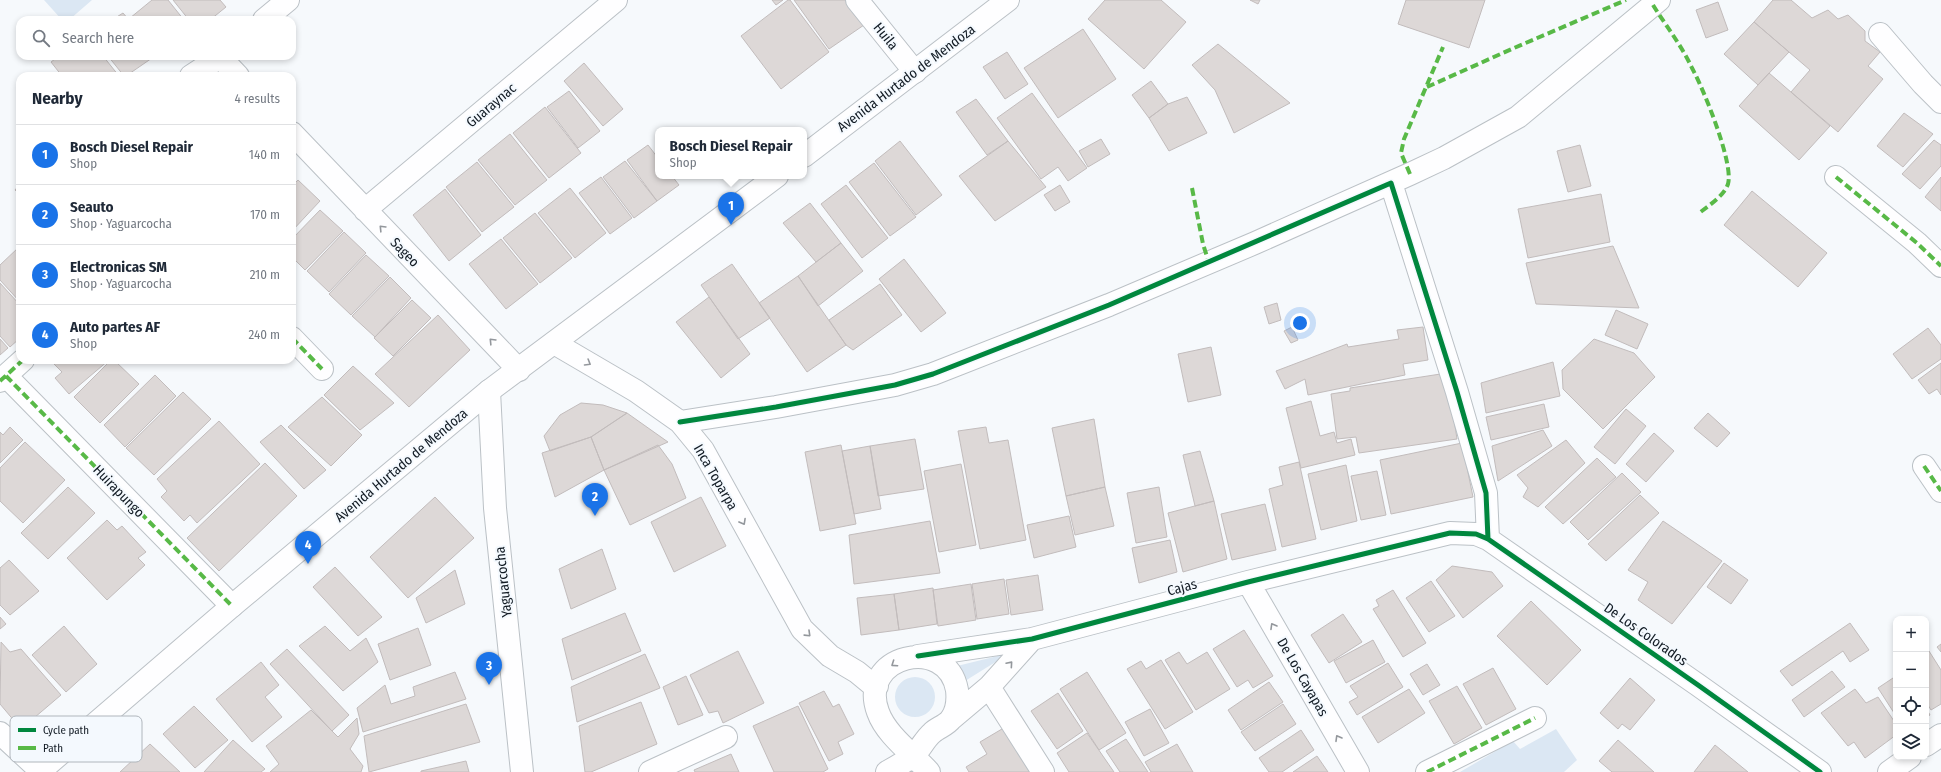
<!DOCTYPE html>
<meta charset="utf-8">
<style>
body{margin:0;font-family:"Fira Sans Condensed",sans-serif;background:#f6f6f7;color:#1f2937}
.controls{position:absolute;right:12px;bottom:12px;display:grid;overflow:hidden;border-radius:8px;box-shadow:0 2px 6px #0003}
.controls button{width:36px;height:36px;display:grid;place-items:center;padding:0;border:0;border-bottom:1px solid #e0e1e3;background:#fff;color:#1f2937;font:20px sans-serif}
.you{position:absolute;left:1300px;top:323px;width:14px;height:14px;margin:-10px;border:3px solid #fff;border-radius:50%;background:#1a73e8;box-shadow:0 0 0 6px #1a73e833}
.badge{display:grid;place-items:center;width:26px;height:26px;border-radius:50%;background:#1a73e8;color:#fff;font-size:13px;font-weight:700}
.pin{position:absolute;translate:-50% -33px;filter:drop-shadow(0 1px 2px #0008)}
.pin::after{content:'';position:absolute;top:21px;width:14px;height:12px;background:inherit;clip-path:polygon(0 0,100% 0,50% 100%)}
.popup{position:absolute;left:655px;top:127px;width:152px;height:52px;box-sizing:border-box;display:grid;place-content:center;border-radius:8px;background:#fff;filter:drop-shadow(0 1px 3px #0005);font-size:13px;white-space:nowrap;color:#747a83}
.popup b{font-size:15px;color:#1f2937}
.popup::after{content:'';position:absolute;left:50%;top:100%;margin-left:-8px;border:8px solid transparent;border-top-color:#fff}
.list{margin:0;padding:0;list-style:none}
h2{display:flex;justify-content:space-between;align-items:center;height:52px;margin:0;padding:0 16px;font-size:17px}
h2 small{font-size:13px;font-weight:400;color:#747a83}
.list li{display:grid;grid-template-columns:26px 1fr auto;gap:12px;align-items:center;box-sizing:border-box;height:60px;padding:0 16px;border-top:1px solid #e0e1e3}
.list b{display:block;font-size:15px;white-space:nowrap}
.list p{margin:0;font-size:13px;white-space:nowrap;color:#747a83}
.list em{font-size:13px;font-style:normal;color:#747a83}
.icon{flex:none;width:22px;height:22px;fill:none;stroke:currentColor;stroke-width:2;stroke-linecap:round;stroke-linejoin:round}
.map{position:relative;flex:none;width:1941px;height:772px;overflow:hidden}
.search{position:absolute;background:#fff;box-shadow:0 2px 6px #0003;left:16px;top:16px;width:280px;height:44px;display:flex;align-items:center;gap:10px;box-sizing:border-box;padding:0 14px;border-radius:12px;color:#747a83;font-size:15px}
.panel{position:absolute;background:#fff;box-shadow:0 2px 6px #0003;left:16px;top:72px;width:280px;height:292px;border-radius:12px}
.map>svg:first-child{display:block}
</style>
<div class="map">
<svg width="1941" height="772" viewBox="0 0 1941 772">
<rect width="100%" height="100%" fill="#f6f9fc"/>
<path fill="#dbe7f3" d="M44,0H92L69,20H62Z
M1010,653L965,681L957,666Z
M895 697a20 20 0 1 1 40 0a20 20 0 1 1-40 0Z
M1556,729L1577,760L1564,772H1460L1513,741L1520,749Z"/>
<path fill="#ddd8d7" stroke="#c2bcbc" d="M152,0H168L184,20H132L130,18Z
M173,0H220L226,7L210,20H189Z
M772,0H783L776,5Z
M788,0H790L829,52L781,89L741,36Z
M794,0H847L864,25L829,49Z
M1105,0H1161L1186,22L1144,69L1088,19Z
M1250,0H1260L1258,4Z
M1406,0H1485L1469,48L1398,24Z
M1773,0H1791L1812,18L1828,10L1838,19L1848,15L1865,31V41L1880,52L1868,66L1883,79L1838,132L1791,92L1810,70L1754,22Z
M1718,2L1728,30L1706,38L1696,10Z
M123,13L129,20H112Z
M1754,22L1789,52L1758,85L1724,54Z
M1083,29L1116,79L1058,118L1024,68Z
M1218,44L1290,103L1234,133L1215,90L1192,65Z
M1007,52L1028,84L1005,99L983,67Z
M59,56H103L119,76H62L51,62Z
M108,56H155L126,76H124Z
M584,63L623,109L603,126L564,81Z
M1769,73L1830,126L1799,160L1739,106Z
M1151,81L1168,104L1149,118L1132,95Z
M569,91L600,131L578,148L547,107Z
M1032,93L1087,168L1068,181L1058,167L1041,179L997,118Z
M1187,97L1207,133L1169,151L1149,118L1168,104Z
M976,99L1008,141L987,155L956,112Z
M545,107L581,153L549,178L513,133Z
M1904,113L1933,134L1903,167L1877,146Z
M510,134L547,180L515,205L478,160Z
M1101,139L1110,154L1088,167L1079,151Z
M1934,140L1941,145V166L1920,189L1902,174Z
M900,141L942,195L916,215L875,161Z
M1008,141L1046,187L995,221L959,176Z
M648,145L658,158V176H672L679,185L657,201L627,160Z
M1580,145L1591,186L1568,192L1557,151Z
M625,161L657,201L634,218L603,177Z
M477,162L514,207L482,232L446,187Z
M874,163L916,217L890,236L849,182Z
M601,177L632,218L610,234L579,193Z
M1941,177V211L1925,197Z
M298,180L320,201L292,231V186Z
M20,184V195L15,190Z
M846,185L888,238L862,258L821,204Z
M1060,185L1070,202L1055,211L1044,195Z
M570,188L606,233L575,258L538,213Z
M445,189L481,235L449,261L413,215Z
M1752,191L1827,253L1798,287L1724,225Z
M1601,194L1610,242L1528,258L1518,209Z
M810,203L841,243L816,262L783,223Z
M320,210L343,231L305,270L292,257V239Z
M535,213L572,258L540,283L503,238Z
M344,232L366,253L329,292L307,271Z
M501,239L538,284L506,309L469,264Z
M841,243L863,271L818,306L798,276Z
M1613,246L1639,308L1536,304L1526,263Z
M19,247L20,248V302L0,280V265Z
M366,255L389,276L351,315L329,294Z
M904,259L946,313L921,332L879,279Z
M732,264L770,318L738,339L701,285Z
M798,276L846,345L807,372L759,303Z
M390,277L411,298L375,337L352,316Z
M0,283L20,305V338L10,347L0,336Z
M880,284L902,315L853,350L846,345L829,320Z
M709,297L750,354L721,378L676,322Z
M412,300L431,318L393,356L374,338Z
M1277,303L1281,320L1269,324L1264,307Z
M1616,310L1648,324L1637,349L1605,335Z
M438,315L470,350L409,407L375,374Z
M1292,327L1298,340L1291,343L1284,331Z
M1423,327L1428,360L1403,364L1405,375L1308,395L1305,379L1285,389L1276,371L1347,344L1348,347L1399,339L1397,330Z
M1928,328L1941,345V359L1912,379L1893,354Z
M0,339L8,348L0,355Z
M1594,339L1634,353L1655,377L1603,429L1563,389L1562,370Z
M1211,347L1221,395L1188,402L1178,354Z
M57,360H109L69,394L55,378L62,372L53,363Z
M111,360H114L139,384L100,423L74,397Z
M1553,362L1560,396L1486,413L1481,383Z
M1941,363V395L1937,389L1929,394L1918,380Z
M353,366L394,403L360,430L324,395Z
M1447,373L1457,439L1359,453L1356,437L1337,439L1331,394L1350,391V388Z
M155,375L176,396L125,447L104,425Z
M183,392L211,419L154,475L126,448Z
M322,397L362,435L331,466L288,427Z
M1311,401L1320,436L1334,432L1337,443L1351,439L1355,455L1301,468L1286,408Z
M581,403L603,405L627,413L591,437L550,451L544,436L560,415Z
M1544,404L1549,427L1491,440L1486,417Z
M1626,409L1646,426L1615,464L1594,447Z
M627,413L668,442L604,470L591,437Z
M1708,413L1730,433L1717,447L1694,428Z
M1094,419L1105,487L1066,496L1052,428Z
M219,421L260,464L197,523L190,515L184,521L161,497L167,491L157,479Z
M281,425L326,470L304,489L260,442Z
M10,427L23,440L0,463V432L3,435Z
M986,427L989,443L1008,440L1026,540L980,549L958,431Z
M1543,430L1552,446L1498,481L1492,446Z
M1654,433L1674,451L1646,482L1626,464Z
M591,437L604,470L555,497L542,453Z
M915,439L924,489L878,496L870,446Z
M1566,440L1585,463L1538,507L1523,497L1528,488L1517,475Z
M25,442L65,480L23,523L0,501V468Z
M1462,443L1473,497L1391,514L1380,460Z
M658,445L672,464L686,498L630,525L604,470Z
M841,445L856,524L820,531L805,452Z
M870,446L881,509L854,514L842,451Z
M1200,451L1214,501L1195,506L1183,455Z
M1597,458L1616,477L1563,524L1545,507Z
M1299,462L1316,539L1282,547L1269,489L1283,485L1279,467Z
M265,463L297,496L219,571L187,538Z
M961,464L976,545L939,552L924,471Z
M1346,465L1357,521L1321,530L1308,474Z
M1377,471L1386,515L1361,520L1351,476Z
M1622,473L1641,492L1588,540L1570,522Z
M68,487L95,513L48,559L21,533Z
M1105,487L1114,526L1075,535L1066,496Z
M1159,487L1167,537L1136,543L1127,493Z
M1640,495L1659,513L1606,561L1588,544Z
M435,497L474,538L408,598L370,557Z
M701,497L726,546L674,572L651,522Z
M1214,501L1227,559L1183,572L1168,513Z
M1265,504L1276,550L1232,560L1221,514Z
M1069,516L1076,547L1034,558L1027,525Z
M107,520L117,530L122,526L146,552L138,558L145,565L107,600L67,558Z
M930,521L940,573L854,584L849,535Z
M1663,521L1722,561L1672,624L1638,600L1648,582L1628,570Z
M1170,540L1177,572L1139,583L1132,548Z
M602,549L616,589L571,609L559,569Z
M9,560L39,591L10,615L0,605V568Z
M1724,563L1748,580L1731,604L1707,587Z
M1452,566L1492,572L1503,586L1463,618L1436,580Z
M335,567L382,617L358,636L313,587Z
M455,570L465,604L426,623L416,598Z
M1038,575L1043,610L1011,615L1006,580Z
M1004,579L1009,614L977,619L972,584Z
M1431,581L1455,616L1429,632L1406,598Z
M971,584L976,620L938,626L933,590Z
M933,588L937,624L899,630L894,594Z
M1393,590L1426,643L1403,657L1373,609L1379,606L1376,600Z
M894,594L899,630L861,635L857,598Z
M1531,601L1581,650L1547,685L1497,636Z
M625,613L641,651L572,680L562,639Z
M1343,614L1362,642L1329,663L1311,635Z
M0,617L6,624L0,629Z
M1850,623L1869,650L1850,662L1843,651L1792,686L1780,671Z
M64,626L97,664L66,692L32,655Z
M325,626L350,651L366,638L378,662L343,691L299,646Z
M418,628L431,665L390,680L378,644Z
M1244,630L1273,676L1253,688L1248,680L1237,687L1213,649Z
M1373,640L1385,662L1346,683L1334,661Z
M1,642L10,652L21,649L61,695L21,729L0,704Z
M1941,644V652L1937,647Z
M287,649L349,715L332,731L270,664Z
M738,651L764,703L723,723L718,711L709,713L690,675Z
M1929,651L1941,670V704L1931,710L1926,702V653Z
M1179,652L1187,664L1207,652L1230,689L1196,710L1165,660Z
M645,654L660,688L577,722L571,687Z
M1161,660L1193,712L1165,729L1127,669L1141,661L1146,669Z
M261,662L279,685L265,697L282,717L252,742L216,699Z
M1388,663L1403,687L1357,715L1349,702L1358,697L1350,686Z
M1427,664L1440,685L1423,695L1410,674Z
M1493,668L1516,709L1486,725L1463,684Z
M1832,671L1845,687L1804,717L1792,700Z
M455,672L466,699L363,732L357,708L385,685L391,704L415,696L413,687Z
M1087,672L1126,733L1099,750L1060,689Z
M686,676L703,715L678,725L663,687Z
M1896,676V716L1878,688Z
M1630,678L1655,700L1630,730L1622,724L1618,729L1600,713Z
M1269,682L1283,702L1241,730L1228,710Z
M1457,686L1482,728L1454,744L1429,701Z
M1409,689L1425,713L1378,743L1362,717Z
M1855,689L1866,703L1878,697L1896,724V735L1865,758L1854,742L1848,746L1821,713Z
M824,691L833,707L839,704L854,734L838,742L843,754L829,761L799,703Z
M1058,693L1083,731L1057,749L1031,711Z
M641,702L657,744L591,772H585L579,726Z
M466,704L480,742L369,772L364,736Z
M1283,704L1296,724L1255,751L1241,732Z
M194,706L228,740L195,768L163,734Z
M798,706L828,769L823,772H774L753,726Z
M1926,708L1930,715L1926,717Z
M1150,709L1169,743L1144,756L1125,722Z
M311,710L338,737L357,718L359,734L350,749L363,766L361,772H270L279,764L266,746Z
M1007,726L1035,772H969L966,767L987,754L980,742Z
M1301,730L1314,750L1282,772H1269L1259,758Z
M1087,733L1114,772H1069L1057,753Z
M1126,739L1148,772H1120L1106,751Z
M233,740L265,769L261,772H204Z
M1618,740L1654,772H1612L1599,761Z
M150,744L180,772H120Z
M1177,744L1193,772H1151L1145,762Z
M1715,745L1748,772H1694Z
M731,754L739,772H695L694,770Z
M1317,756L1328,772H1293Z
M466,761L469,772H421V771Z"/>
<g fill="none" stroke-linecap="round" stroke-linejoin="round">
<defs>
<path id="minor" d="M857,0L915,72
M264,20L288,0
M1880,34L1923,84L1941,102
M222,56L220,57L238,76
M191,76L220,57
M292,133L519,370
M1836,177L1917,243L1941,266
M1391,183L1457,392L1486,493L1488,539
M365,210L616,0
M292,338L322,369
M554,343L636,391L680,422L703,450L802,629L830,656L857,672L874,686H877
M6,376L232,606
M0,381L23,360
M489,391L495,508L522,772
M680,422L776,407L895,385L933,374L1109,305L1255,243L1410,174L1444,158L1518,117L1659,0
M1924,466L1941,491
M1248,582L1358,772
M918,656L1032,639L1248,582L1450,533L1476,534L1488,539L1698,685L1820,772
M989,687L1043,772
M951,719L989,687L1032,639
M0,733L42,772
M1926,745L1941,735
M650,772L726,737
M887,772C896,767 907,761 915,754C921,748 925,739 932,733C937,728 947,725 951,719C957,711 958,699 957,690C947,634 857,655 878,712C886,735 913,754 929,772
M1427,772L1535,718
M1889,772L1910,757"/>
<path id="major" d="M804,156L1008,0
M39,772L232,606L489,391L777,176"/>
</defs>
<use href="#minor" stroke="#bbc1c6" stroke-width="24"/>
<use href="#major" stroke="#bbc1c6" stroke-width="24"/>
<use href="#minor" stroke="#fefeff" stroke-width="22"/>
<use href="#major" stroke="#fefeff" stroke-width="22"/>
<path stroke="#58b947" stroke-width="4" stroke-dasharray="8 4" stroke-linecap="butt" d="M1653,5C1666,26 1682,46 1692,68C1703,88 1734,163 1728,184C1724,196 1708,206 1698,214
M1427,87L1514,48L1626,0
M1410,174L1401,153L1404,139L1443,47
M1836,177L1917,243L1941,266
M1192,188L1203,244L1209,263
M292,338L322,369
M6,376L232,606
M0,381L23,360
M1924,466L1941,491
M1427,772L1535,718"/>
<defs>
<path id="cycleway" d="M680,422L776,407L895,385L933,374L1109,305L1391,183L1457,392L1486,493L1488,539
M918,656L1032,639L1248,582L1450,533L1476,534L1488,539L1698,685L1820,772"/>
</defs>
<use href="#cycleway" stroke="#f4f9fe" stroke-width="8"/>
<use href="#cycleway" stroke="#00873e" stroke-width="5"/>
</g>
<defs><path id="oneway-chevron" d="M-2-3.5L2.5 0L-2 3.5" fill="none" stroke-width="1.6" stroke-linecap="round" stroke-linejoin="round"/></defs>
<g stroke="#93979c">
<use href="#oneway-chevron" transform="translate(382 228) rotate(-134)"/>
<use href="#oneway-chevron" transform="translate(492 341) rotate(-134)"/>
<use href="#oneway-chevron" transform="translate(588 363) rotate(31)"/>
<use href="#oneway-chevron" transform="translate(743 522) rotate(61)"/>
<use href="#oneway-chevron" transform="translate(1273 626) rotate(-120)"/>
<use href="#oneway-chevron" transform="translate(808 634) rotate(44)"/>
<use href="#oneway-chevron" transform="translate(894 664) rotate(146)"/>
<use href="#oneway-chevron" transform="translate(1010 664) rotate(-49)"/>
<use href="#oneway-chevron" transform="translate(1338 738) rotate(-120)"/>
</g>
<g text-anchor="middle" stroke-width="4" stroke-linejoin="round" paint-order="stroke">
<g font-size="14" fill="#111a23" stroke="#f4f9fe">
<text transform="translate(886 36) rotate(51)" y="5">Huila</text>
<text transform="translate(906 78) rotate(-37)" y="5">Avenida Hurtado de Mendoza</text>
<text transform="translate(491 105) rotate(-40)" y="5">Guaraynac</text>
<text transform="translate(405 252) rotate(46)" y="5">Sageo</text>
<text transform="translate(401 465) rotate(-40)" y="5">Avenida Hurtado de Mendoza</text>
<text transform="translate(716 477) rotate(60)" y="5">Inca Toparpa</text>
<text transform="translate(119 491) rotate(46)" y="5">Huirapungo</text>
<text transform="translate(503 582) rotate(-96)" y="5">Yaguarcocha</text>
<text transform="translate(1182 587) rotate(-15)" y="5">Cajas</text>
<text transform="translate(1646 634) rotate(35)" y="5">De Los Colorados</text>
<text transform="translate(1303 677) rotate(60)" y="5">De Los Cayapas</text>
</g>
</g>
<rect x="10" y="716" width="132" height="46" rx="6" fill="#f4f9fe" stroke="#b0b6bc" stroke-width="1"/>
<rect x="18" y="728" width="18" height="4" fill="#00873e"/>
<rect x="18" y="746" width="18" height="4" fill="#58b947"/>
<g font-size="11" fill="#111a23">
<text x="43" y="734">Cycle path</text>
<text x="43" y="752">Path</text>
</g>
</svg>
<div class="controls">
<button>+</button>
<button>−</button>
<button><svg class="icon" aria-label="locate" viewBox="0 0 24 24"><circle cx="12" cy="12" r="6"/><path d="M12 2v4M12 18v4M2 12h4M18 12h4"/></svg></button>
<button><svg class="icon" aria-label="layers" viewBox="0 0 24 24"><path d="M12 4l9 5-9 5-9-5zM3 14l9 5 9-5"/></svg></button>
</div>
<div class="you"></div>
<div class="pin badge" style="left:731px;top:225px">1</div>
<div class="popup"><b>Bosch Diesel Repair</b>Shop</div>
<div class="pin badge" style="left:595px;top:516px">2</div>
<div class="pin badge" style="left:489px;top:685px">3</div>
<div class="pin badge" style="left:308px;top:564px">4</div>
<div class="search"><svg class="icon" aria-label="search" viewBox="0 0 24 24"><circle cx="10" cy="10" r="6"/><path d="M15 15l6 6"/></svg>Search here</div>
<section class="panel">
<h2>Nearby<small>4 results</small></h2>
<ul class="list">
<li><span class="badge">1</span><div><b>Bosch Diesel Repair</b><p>Shop</p></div><em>140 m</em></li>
<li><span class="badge">2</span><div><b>Seauto</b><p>Shop · Yaguarcocha</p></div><em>170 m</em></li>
<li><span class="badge">3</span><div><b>Electronicas SM</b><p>Shop · Yaguarcocha</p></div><em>210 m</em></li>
<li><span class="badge">4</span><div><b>Auto partes AF</b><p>Shop</p></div><em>240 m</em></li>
</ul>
</section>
</div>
